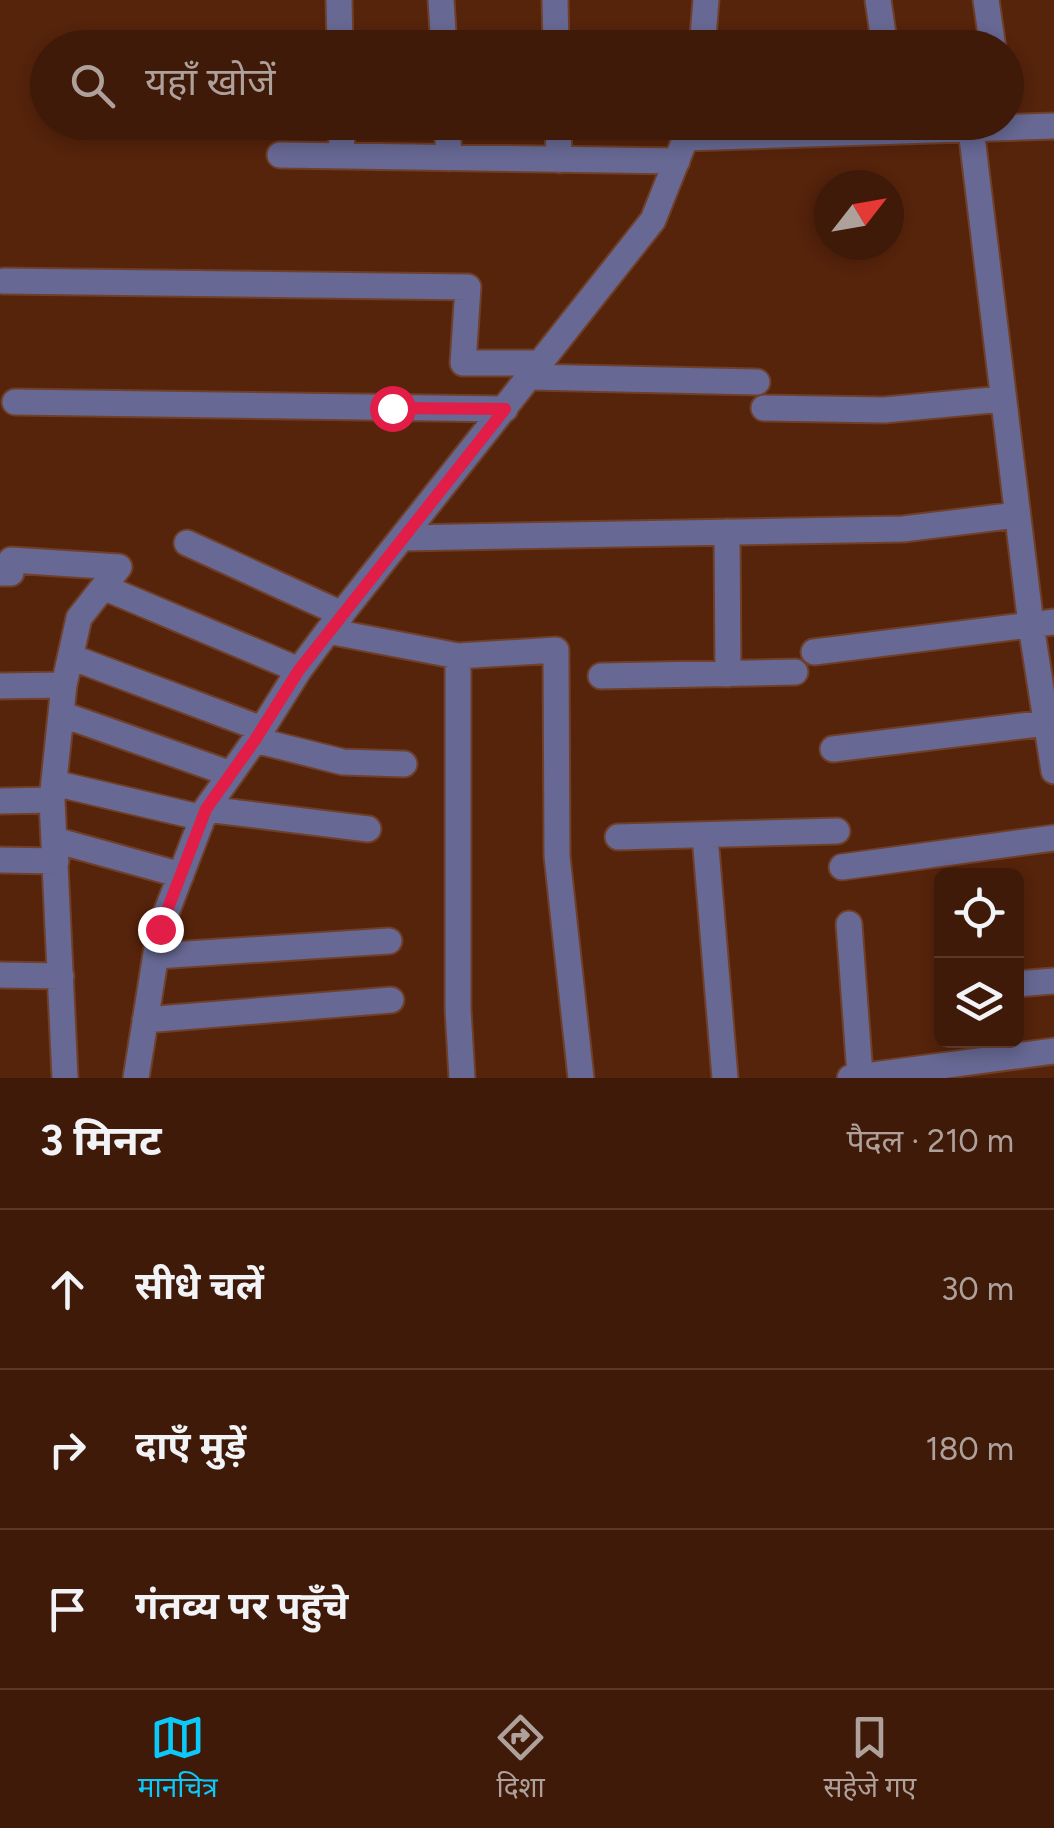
<!DOCTYPE html>
<html lang="hi">
<meta charset="utf-8">
<style>
body{margin:0;font-family:Figtree,"Noto Sans Devanagari",sans-serif;background:#4b2716;color:#f1f3f6}
.controls{position:absolute;right:30px;bottom:30px;display:grid;overflow:hidden;border-radius:15px;box-shadow:0 5px 15px #0003}
.controls button{width:90px;height:90px;display:grid;place-items:center;padding:0;border:0;border-bottom:2px solid #593829;background:#401a08;color:#f1f3f6;font:50px sans-serif}
.compass{position:absolute;left:814px;top:170px;width:90px;height:90px;border-radius:50%;background:#401a08;box-shadow:0 5px 15px #0003;rotate:59deg}
.stop{position:absolute;width:30px;height:30px;margin:-22px;border:8px solid #e11d48;border-radius:50%;background:#fff}
.stop.end{background:#e11d48;border-color:#fff;box-shadow:0 2px 10px #0008}
.list{margin:0;padding:0;list-style:none}
h2{display:flex;justify-content:space-between;align-items:center;height:130px;margin:0;padding:0 40px;font-size:42px}
h2 small{font-size:32px;font-weight:400;color:#aea19c}
.list li{display:grid;grid-template-columns:65px 1fr auto;gap:30px;align-items:center;box-sizing:border-box;height:160px;padding:0 40px;border-top:2px solid #593829}
.list b{display:block;font-size:38px;white-space:nowrap}
.list em{font-size:32px;font-style:normal;color:#aea19c}
.icon{flex:none;width:55px;height:55px;fill:none;stroke:currentColor;stroke-width:2;stroke-linecap:round;stroke-linejoin:round}
.map{position:relative;flex:none;width:1054px;height:1078px;overflow:hidden}
.search{position:absolute;background:#401a08;box-shadow:0 5px 15px #0003;left:30px;right:30px;top:30px;height:110px;display:flex;align-items:center;gap:25px;box-sizing:border-box;padding:0 35px;border-radius:55px;color:#aea19c;font-size:38px}
.sheet{height:610px;background:#401a08}
nav{display:flex;justify-content:space-around;align-items:center;box-sizing:border-box;height:140px;border-top:2px solid #593829;background:#401a08;font-size:28px;color:#aea19c}
nav a{display:grid;justify-items:center;gap:5px}
nav .on{color:#0bcafa}
.map>svg:first-child{display:block}
</style>
<div class="map">
<svg width="1054" height="1078" viewBox="0 0 1054 1078">
<rect width="100%" height="100%" fill="#56230b"/>
<g fill="none" stroke-linecap="round" stroke-linejoin="round">
<defs>
<path id="minor" d="M339,0L340,48
M441,0L444,48
M555,0L556,48
M878,0L885,48
M986,0L993,48
M702,48L706,0
M341,122L342,156
M447,122L449,158
M558,122L559,160
M971,129L1031,625L1054,771
M685,138L1054,126
M280,155L677,161
M4,281L468,287L463,363H541
M530,377L757,382
M15,402L505,409
M764,408L884,410L1003,399
M727,532L728,674
M403,538L903,529L1017,515
M187,543L342,614
M0,573H11V560L119,567
M103,587L299,670
M328,631L458,656L556,650L557,856L581,1078
M814,652L1054,622
M458,656V1009L462,1078
M71,657L262,729
M601,676L795,672
M0,686L64,685
M61,714L231,774
M255,740L343,762L404,764
M833,749L1046,723
M54,783L203,818
M0,801L52,800
M206,809L368,829
M705,836L725,1078
M618,837L837,831
M55,840L181,875
M0,860L56,861
M842,867L1054,838
M849,924L860,1075
M156,956L389,941
M0,975L61,976
M1016,984L1054,981
M145,1020L391,1000
M65,1078L52,800L64,685L79,618L119,567
M136,1078L160,929L206,809L255,740L299,670L328,631L653,220L692,122
M850,1078L1054,1051"/>
</defs>
<use href="#minor" stroke="#6f3f29" stroke-width="29"/>
<use href="#minor" stroke="#676893" stroke-width="25"/>
</g>
<g fill="none" stroke-linecap="round" stroke-linejoin="round">
<path stroke="#e11d48" stroke-width="12" d="M160,929L206,809L255,740L299,670L505,409L392,408"/>
</g>
</svg>
<div class="controls">
<button><svg class="icon" aria-label="locate" viewBox="0 0 24 24"><circle cx="12" cy="12" r="6"/><path d="M12 2v4M12 18v4M2 12h4M18 12h4"/></svg></button>
<button><svg class="icon" aria-label="layers" viewBox="0 0 24 24"><path d="M12 4l9 5-9 5-9-5zM3 14l9 5 9-5"/></svg></button>
</div>
<svg class="compass" viewBox="-18 -18 36 36"><path d="M0-13l5 13h-10z" fill="#e53935"/><path d="M0 13l5-13h-10z" fill="#aea19c"/></svg>
<div class="stop" style="left:392px;top:408px"></div>
<div class="stop end" style="left:160px;top:929px"></div>
<div class="search"><svg class="icon" aria-label="search" viewBox="0 0 24 24"><circle cx="10" cy="10" r="6"/><path d="M15 15l6 6"/></svg>यहाँ खोजें</div>
</div>
<section class="sheet">
<h2>3 मिनट<small>पैदल · 210 m</small></h2>
<ul class="list">
<li><svg class="icon" aria-label="ahead" viewBox="0 0 24 24"><path d="M12 20V5M6 11l6-6 6 6"/></svg><div><b>सीधे चलें</b></div><em>30 m</em></li>
<li><svg class="icon" aria-label="right" viewBox="0 0 24 24"><path d="M7 20v-9h11M14 6l5 5-5 5"/></svg><div><b>दाएँ मुड़ें</b></div><em>180 m</em></li>
<li><svg class="icon" aria-label="arrive" viewBox="0 0 24 24"><path d="M6 21V4h12l-3 4 3 4H6"/></svg><div><b>गंतव्य पर पहुँचे</b></div></li>
</ul>
</section>
<nav>
<a class="on"><svg class="icon" aria-label="map" viewBox="0 0 24 24"><path d="M3 6l6-2 6 2 6-2v14l-6 2-6-2-6 2zM9 4v14M15 6v14"/></svg>मानचित्र</a>
<a><svg class="icon" aria-label="directions" viewBox="0 0 24 24"><path d="M12 3l9 9-9 9-9-9zM9 14v-3h6M13 9l2 2-2 2"/></svg>दिशा</a>
<a><svg class="icon" aria-label="saved" viewBox="0 0 24 24"><path d="M7 4h10v16l-5-4-5 4z"/></svg>सहेजे गए</a>
</nav>
